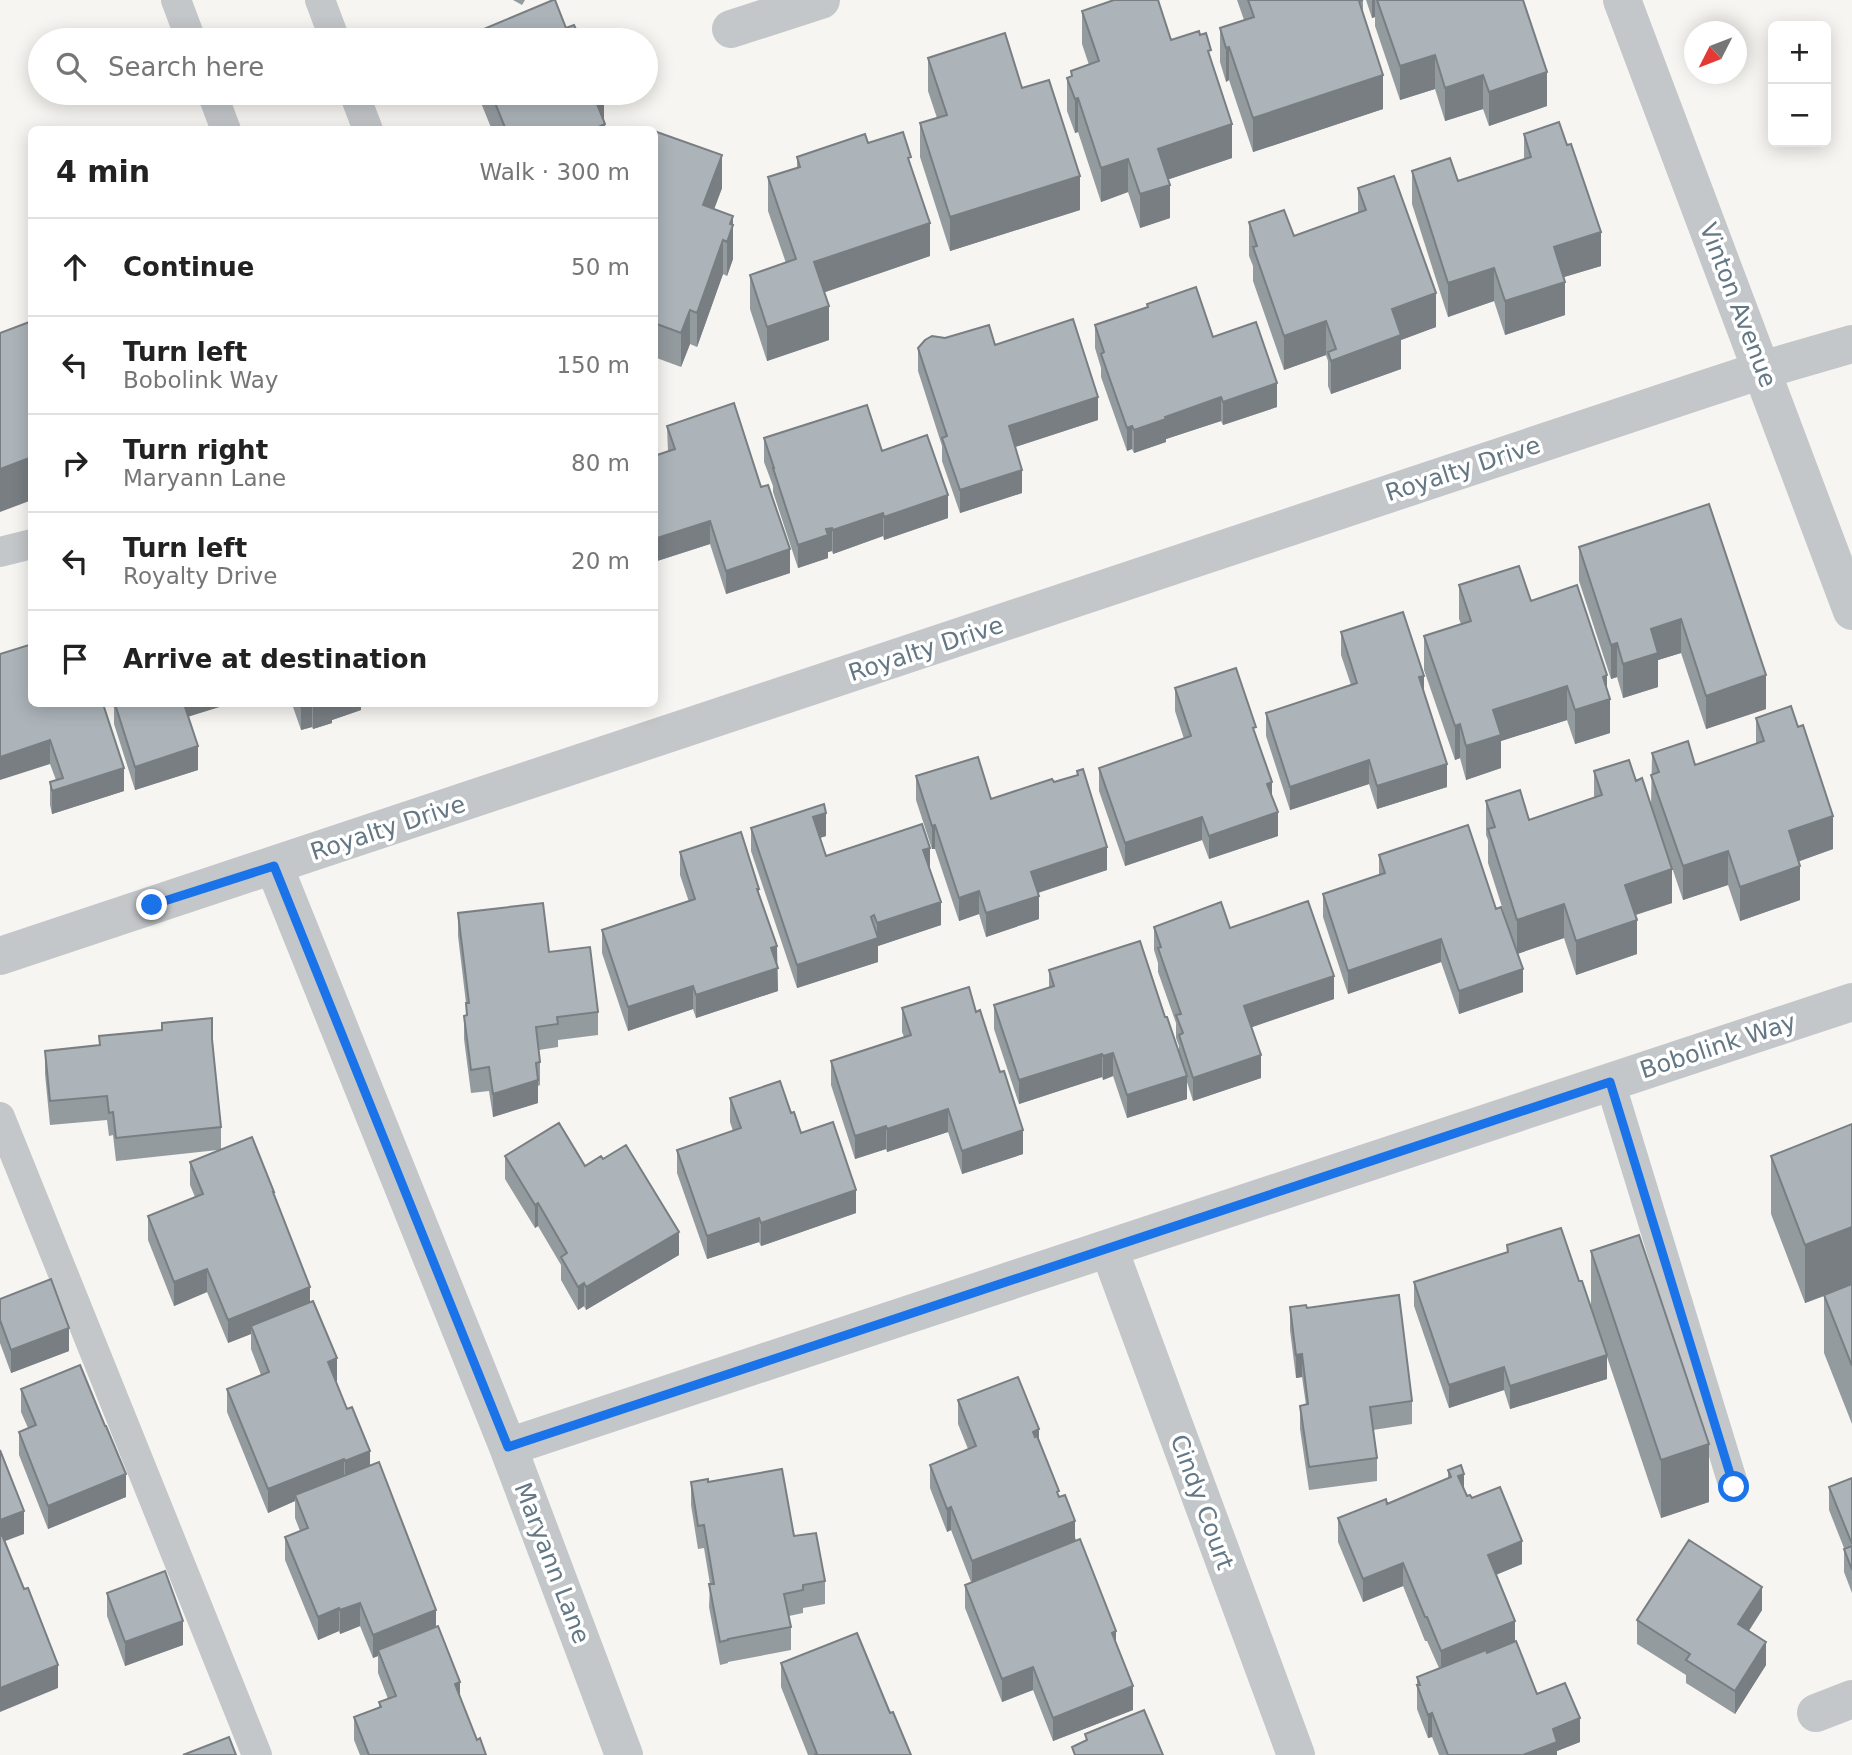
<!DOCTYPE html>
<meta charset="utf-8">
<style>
body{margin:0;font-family:"DejaVu Sans",sans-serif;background:#f2f2f2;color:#222}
.controls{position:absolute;right:21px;top:21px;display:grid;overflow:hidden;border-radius:10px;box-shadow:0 4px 18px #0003}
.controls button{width:63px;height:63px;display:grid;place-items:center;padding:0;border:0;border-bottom:2px solid #e0e0e0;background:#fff;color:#222;font:35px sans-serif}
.compass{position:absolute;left:1684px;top:21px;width:63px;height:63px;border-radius:50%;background:#fff;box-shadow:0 4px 18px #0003;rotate:228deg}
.stop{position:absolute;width:21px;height:21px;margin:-16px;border:5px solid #1a73e8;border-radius:50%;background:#fff}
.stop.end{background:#1a73e8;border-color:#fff;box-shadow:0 2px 7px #0008}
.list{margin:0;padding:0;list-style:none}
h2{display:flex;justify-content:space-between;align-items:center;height:91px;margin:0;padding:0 28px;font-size:30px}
h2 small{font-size:23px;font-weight:400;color:#767676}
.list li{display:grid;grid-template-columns:46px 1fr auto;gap:21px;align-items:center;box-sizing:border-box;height:98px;padding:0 28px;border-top:2px solid #e0e0e0}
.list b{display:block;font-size:26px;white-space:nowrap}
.list p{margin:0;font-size:23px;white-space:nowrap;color:#767676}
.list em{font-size:23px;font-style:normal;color:#767676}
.icon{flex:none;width:38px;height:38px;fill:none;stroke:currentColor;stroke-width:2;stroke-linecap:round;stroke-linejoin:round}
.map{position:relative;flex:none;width:1852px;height:1755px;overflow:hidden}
.search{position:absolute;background:#fff;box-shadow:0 4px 18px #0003;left:28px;top:28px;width:630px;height:77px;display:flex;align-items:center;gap:18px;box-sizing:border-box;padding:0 24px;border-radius:38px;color:#767676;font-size:26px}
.panel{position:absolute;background:#fff;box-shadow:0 4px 18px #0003;left:28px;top:126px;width:630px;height:581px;border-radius:10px}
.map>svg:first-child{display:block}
</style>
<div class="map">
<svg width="1852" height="1755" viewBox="0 0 1852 1755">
<rect width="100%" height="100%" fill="#f6f5f1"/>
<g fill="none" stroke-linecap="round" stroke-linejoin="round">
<path stroke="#c3c7ca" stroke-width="30" d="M176,0L191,40
M320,0L335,40
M212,93L226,130
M354,93L368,130
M0,552L32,544
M1610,1082L1734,1487
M0,1117L257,1755"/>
<path stroke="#c3c7ca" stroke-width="38" d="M1622,0L1852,611
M731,29L821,0
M274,866L508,1447L624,1755
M0,956L1698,391L1762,370L1852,344
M1109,1249L1296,1755
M508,1447L1852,1002
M1816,1713L1852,1699"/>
</g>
<path fill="#949b9f" d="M513,0H525L522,5Z
M1237,0H1363V13L1383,109L1253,152L1229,80L1226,82L1220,62V28L1244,20Z
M1366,0H1523L1547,106L1489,126L1483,109L1445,121L1435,89L1400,100L1375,26V17L1372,18Z
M1082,11L1171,40L1211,62L1232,158L1169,179L1170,218L1140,228L1128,192L1101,202L1078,132L1075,133L1067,111V78L1071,76V71L1089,65L1082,44Z
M928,58L1080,210L950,251L920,157V123L937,118L928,91Z
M477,93H603L604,120L605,130H492Z
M654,131L722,188L714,209L733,216V259L727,276L723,274L697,347L690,344L681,367L654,357Z
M1524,134L1601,266L1564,277L1565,315L1505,335L1494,301L1448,317L1412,204V171L1458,181L1524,159Z
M868,143L911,166L930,256L824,292L829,340L767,361L750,309V275L786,263L768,211V177L797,168V157Z
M1358,188L1436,327L1401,340V369L1331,394L1328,386V361L1326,355L1284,370L1253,281V266L1249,256V222L1294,236L1358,213Z
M1147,304L1213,337L1277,407L1223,425L1221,421L1166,439V442L1134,453L1132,449L1127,451L1101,377V368L1095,348V325L1147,307Z
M995,345L1098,420L1015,447L1022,493L960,513L942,461V446L918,371V348Z
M667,426L790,573L726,594L710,544L654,562V456L668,452Z
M764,438L882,451L948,518L884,540L883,536L833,554L832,551L828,552V558L798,568L773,492V486L764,462Z
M1709,504L1766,709L1706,729L1681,653L1658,660V687L1623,698L1617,677L1611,679L1579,581V547Z
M1459,585L1531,601L1607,691L1610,733L1575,744L1567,720L1501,741V768L1466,780L1460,758L1455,760L1424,670V636L1461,624L1459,619Z
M1341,632L1424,692L1447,787L1377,809L1369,784L1290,810L1266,736V713L1351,685L1341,655Z
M0,654L124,791L52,814L50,805V782L56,780L50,764Z
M1175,688L1256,737L1272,796L1278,836L1209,859L1202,840L1125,866L1099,791V768L1184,739L1175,711Z
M112,704H229L188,716L198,770L135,790L114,724V708Z
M292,704H361V710L332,720V723L313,729L312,727L301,730Z
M1756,718L1833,849L1799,861L1800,900L1740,921L1728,885L1683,900L1664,844L1672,903L1636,915L1637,954L1576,975L1564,938L1517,954L1488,863V840L1486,835V801L1529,820L1594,798V771L1636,781L1651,807L1652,753L1695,765L1756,744Z
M1077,771L1107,870L1038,893L1039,919L986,937L979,914L959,921L935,849H932L916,800V776L991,799L1077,775Z
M751,828L826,836L820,838L826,856L930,869L941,925L878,946V962L797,988L751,851Z
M680,852L759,889V896L777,966L778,991L696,1018L693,1009L628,1031L602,953V930L689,902L680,875Z
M1379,855L1523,992L1459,1014L1441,962L1348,994L1323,917V894L1379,875Z
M458,913L549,952L598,1012V1035L558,1040V1047L539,1050L540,1062V1085L538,1086V1103L493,1117L489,1091L471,1093L464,1039V1016H466V1003L458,936Z
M1154,927L1230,928L1334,999L1251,1027L1261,1078L1193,1101L1187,1082V1099L1127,1118L1113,1076L1103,1080L1102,1077L1019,1104L994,1029V1005L1049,988V970L1165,1017L1179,1052V1046L1176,1038V1023L1158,972V963L1154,950Z
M902,1008L1023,1154L962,1174L948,1132L887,1152L886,1149L855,1159L831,1085V1061L904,1037L902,1032Z
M99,1036L212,1039L221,1127V1149L274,1197L336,1382L436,1627L460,1698L477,1740L486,1755H360L354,1740V1717L379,1707V1702L388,1699L378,1673V1656L373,1658L360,1626L340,1634L339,1631L318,1640L285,1560V1537L300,1531L295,1518V1501L268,1513L227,1412V1389L261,1375L251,1349V1334L228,1343L207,1292L174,1306L148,1240V1216L195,1197L190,1185V1162L218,1150L116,1161L113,1135L109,1136L107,1120L50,1125L45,1074V1051L99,1045Z
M730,1098L791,1113L801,1133L856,1213L761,1246L759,1242L707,1259L677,1173V1150L733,1131L730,1122Z
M1852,1124V1424L1824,1353V1296L1805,1303L1771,1214V1156Z
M505,1156L585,1166L679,1255L586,1310L584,1306L578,1310L561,1280V1265L538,1226L535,1228L505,1179Z
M1507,1245L1579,1281L1591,1308V1251L1709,1502L1661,1518L1602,1342L1607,1379L1510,1409L1504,1390L1449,1408L1414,1306V1282L1507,1252Z
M0,1299L69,1351L11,1373L0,1343Z
M1290,1307L1307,1308L1412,1401V1424L1373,1430L1377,1458V1481L1309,1490L1300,1429V1406L1306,1405L1302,1377L1296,1378L1290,1330Z
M21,1389L126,1497L48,1529L19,1455V1432L28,1428L21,1412Z
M958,1400L1059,1496L1116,1643L1133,1710L1053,1741L1033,1690L1002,1702L965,1608V1585L971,1582L951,1530L947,1532L930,1488V1465L968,1449L958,1424Z
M1448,1470L1464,1489L1467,1496L1522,1564L1496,1575L1515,1641L1537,1694L1580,1742L1557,1751V1755H1439L1432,1737L1428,1738L1417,1709V1677L1439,1668L1427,1641H1425L1403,1586L1363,1602L1338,1542V1518L1387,1504L1448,1479Z
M1852,1478V1593L1844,1572V1548L1829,1510V1487Z
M691,1482H708L794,1536L825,1581V1604L803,1608V1613L789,1616L791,1627V1650L728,1662V1663L720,1665L709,1607L710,1584L704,1548L698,1549L691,1505Z
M107,1593L183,1645L125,1666L107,1616Z
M1762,1610L1749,1631L1766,1665L1735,1714L1686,1683V1675L1637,1644V1620Z
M781,1663L890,1713L911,1755H808L781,1687Z"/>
<path fill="#787e82" d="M1372,0H1375V17L1372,18Z
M1229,47V80L1226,82V48Z
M1435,55V89L1400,100V66Z
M1547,72V106L1489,126V92Z
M1383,75V109L1253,152V118Z
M1483,75V109L1445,121V88Z
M604,96V124H605V130H592L595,99Z
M1078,98V132L1075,133V99Z
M1232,124V158L1158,183V149Z
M722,155V188L703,239V205Z
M1128,159V192L1101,202V168Z
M1080,176V210L950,251V217Z
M1170,185V218L1140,228V194Z
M733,216V259L727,276V242L730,224Z
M930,223V256L814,296V262Z
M1601,232V266L1554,280V247Z
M723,240V274L697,347V313Z
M1494,268V301L1448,317V283Z
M1565,282V315L1505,335V301Z
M1436,293V327L1401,340V369L1331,394V361L1392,309Z
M829,306V340L767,361V327Z
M690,310V344L681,367V333Z
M1326,321V355L1284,370V336Z
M1277,383V407L1223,425V402Z
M1098,397V420L1009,449V426Z
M1221,397V421L1166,439V442L1134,453V430L1165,417Z
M1132,426V449L1127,451V428Z
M32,457V500L0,512V469Z
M1022,470V493L960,513V490Z
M948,495V518L884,540V517Z
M883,513V536L833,554V530Z
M710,521V544L654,562V539Z
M832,528V551L828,552V558L798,568V545Z
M790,549V573L726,594V571Z
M1681,619V653L1658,660V687L1623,698V664L1651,629Z
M1617,643V677L1611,679V645Z
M1607,675V700L1610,699V733L1575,744V710L1603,677Z
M1766,675V709L1706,729V696Z
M1424,676V699L1419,677Z
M1567,686V720L1501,741V768L1466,780V746L1493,710Z
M181,704H229L181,719Z
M238,704H250L238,707Z
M312,704V727L301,730V707Z
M320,704H361V710L332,720V723L313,729V706Z
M1460,724V758L1455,760V726Z
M50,740V764L0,780V757Z
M198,746V770L135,790V767Z
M1369,760V784L1290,810V787Z
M1447,764V787L1377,809V786Z
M124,768V791L52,814V791Z
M1272,782V806L1267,784Z
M1278,812V836L1209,859V836Z
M826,813V836L813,840V817Z
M1833,816V849L1789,865V831Z
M1202,817V840L1125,866V843Z
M935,825V849H932V826Z
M1107,847V870L1031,895V872Z
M930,848V871L923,850Z
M1728,851V885L1683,900V866Z
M1800,866V900L1740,921V887Z
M1672,869V903L1625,918V885Z
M979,891V914L959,921V898Z
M1039,896V919L986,937V913Z
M941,902V925L878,946V962L797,988V965L877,939V923Z
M1564,904V938L1517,954V920Z
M1637,920V954L1576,975V941Z
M1441,939V962L1348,994V971Z
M777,946L778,991L696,1018V995L771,948Z
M1523,969V992L1459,1014V991Z
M1334,976V999L1244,1030V1006Z
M693,986V1009L628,1031V1007Z
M1113,1053V1076L1103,1080V1056Z
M1102,1054V1077L1019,1104V1080Z
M1261,1055V1078L1193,1101V1078Z
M1187,1076V1099L1127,1118V1095Z
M538,1080V1103L493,1117V1094Z
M948,1109V1132L887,1152V1129Z
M886,1126V1149L855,1159V1136Z
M1023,1130V1154L962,1174V1151Z
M856,1190V1213L761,1246V1223Z
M538,1203V1226L535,1228V1205Z
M759,1218V1242L707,1259V1236Z
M1852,1227V1285L1805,1303V1245Z
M679,1232V1255L586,1310V1287Z
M207,1269V1292L174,1306V1282Z
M584,1283V1306L578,1310V1287Z
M310,1287V1310L251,1326V1334L228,1343V1320Z
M69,1328V1351L11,1373V1350Z
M1302,1354V1377L1296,1378V1355Z
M1607,1355V1379L1510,1409V1386Z
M337,1358V1381L328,1385V1362Z
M1504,1367V1390L1449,1408V1385Z
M1039,1429V1453L1033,1432Z
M1709,1444V1502L1661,1518V1460Z
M370,1451V1475L345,1484V1461Z
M344,1459V1482L295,1495V1501L268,1513V1489Z
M126,1474V1497L48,1529V1506Z
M1464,1474V1497L1458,1476Z
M951,1507V1530L947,1532V1509Z
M24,1511V1534L0,1543V1520Z
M1075,1521V1545L972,1585V1561Z
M1522,1541V1564L1488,1578V1555Z
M1403,1563V1586L1363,1602V1579Z
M1762,1587V1610L1738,1647V1624Z
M360,1603V1626L340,1634V1610Z
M339,1608V1631L318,1640V1617Z
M436,1610V1634L378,1650V1656L373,1658V1635Z
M183,1621V1645L125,1666V1642Z
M1515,1621V1645L1441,1674V1651Z
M1116,1631V1654L1112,1633Z
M1766,1642V1665L1735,1714V1691Z
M58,1665V1688L0,1712V1688Z
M1033,1667V1690L1002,1702V1679Z
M460,1682V1705L455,1684Z
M1133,1686V1710L1053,1741V1718Z
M1432,1713V1737L1428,1738V1715Z
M1580,1718V1742L1557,1751V1755H1523L1553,1729Z"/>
<path fill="#acb4b9" stroke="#787e82" stroke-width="2" d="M553,0H555L566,28L574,25L581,40H469L467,36Z
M1114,0H1158L1171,40L1199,31L1200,35L1206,33L1211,50L1208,51L1232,124L1158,149L1170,185L1140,194L1128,159L1101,168L1078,98L1075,99L1067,78L1072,76L1071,71L1099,61L1082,11Z
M1248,0H1363L1359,1L1383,75L1253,118L1229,47L1226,48L1220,28L1254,17Z
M1377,0H1523L1547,72L1489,92L1483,75L1445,88L1435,55L1400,66Z
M1005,33L1022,88L1049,80L1080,176L950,217L920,123L947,115L928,58Z
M491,93H603L604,96L595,99L605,124L592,130H506Z
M1559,122L1567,145L1571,144L1601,232L1554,247L1565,282L1505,301L1494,268L1448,283L1412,171L1450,158L1458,181L1531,157L1524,134Z
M654,131L722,155L703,205L733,216L730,224L733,225L727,242L723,240L697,313L690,310L681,333L654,323Z
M903,132L911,157L908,158L930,223L814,262L829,306L767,327L750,275L796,259L768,177L800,167L797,157L865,134L868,143Z
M1394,176L1436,293L1392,309L1401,335L1331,361L1328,352L1336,349L1326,321L1284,336L1253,247L1257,246L1249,222L1284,210L1294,236L1366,210L1358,188Z
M1196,287L1213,337L1256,322L1277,383L1223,402L1221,397L1165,417L1166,419L1134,430L1132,426L1127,428L1101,354L1104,352L1095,325L1148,307L1147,304Z
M1073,319L1098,397L1009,426L1022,470L960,490L942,438L947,436L918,348L925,340L932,336L945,338L989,325L995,345Z
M32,321V457L0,469V333Z
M734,403L761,487L768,485L790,549L726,571L710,521L654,539V456L675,449L667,426Z
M867,405L882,451L927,435L948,495L884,517L883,513L833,530L832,528L826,529L828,535L798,545L773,468H774L764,438Z
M1709,504L1766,675L1706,696L1681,619L1651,629L1658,653L1623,664L1617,643L1611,645L1579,547Z
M1519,566L1531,601L1577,585L1607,675L1603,677L1610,699L1575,710L1567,686L1493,710L1501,735L1466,746L1460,724L1455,726L1424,636L1471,621L1459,585Z
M1403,612L1424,676L1419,677L1447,764L1377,786L1369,760L1290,787L1266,713L1357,683L1341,632Z
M32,644V704H103L124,768L52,791L50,782L63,778L50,740L0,757V654Z
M1236,668L1256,727L1253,728L1272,782L1267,784L1278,812L1209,836L1202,817L1125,843L1099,768L1191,736L1175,688Z
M115,704H184L198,746L135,767Z
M300,704H320L313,706L312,704L301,707Z
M1791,706L1798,727L1803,725L1833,816L1789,831L1800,866L1740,887L1728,851L1683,866L1651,775L1659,772L1652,753L1688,741L1695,765L1764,741L1756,718Z
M978,757L991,799L1052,779L1054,782L1078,775L1077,771L1083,769L1107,847L1031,872L1039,896L986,913L979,891L959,898L935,825L932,826L916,776Z
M1629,760L1636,781L1642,778L1672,869L1625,885L1637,920L1576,941L1564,904L1517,920L1488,829L1495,827L1486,801L1520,790L1529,820L1602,795L1594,771Z
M824,804L826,813L813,817L826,856L922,824L930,848L923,850L941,902L877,923L874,915L871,917L878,938L797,965L751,828Z
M1468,825L1496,909L1501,907L1523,969L1459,991L1441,939L1348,971L1323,894L1385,873L1379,855Z
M741,832L759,889H757L777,946L771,948L778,968L696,995L693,986L628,1007L602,930L695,899L680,852Z
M1308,901L1334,976L1244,1006L1261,1055L1193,1078L1179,1035L1183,1033L1176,1015L1181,1014L1158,948L1161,947L1154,927L1221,902L1230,928Z
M543,903L549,952L590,947L598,1012L557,1017L558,1024L536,1027L540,1062L536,1063L538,1080L493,1094L489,1067L471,1070L464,1016L467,1015L466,1003H469L458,913Z
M1140,941L1165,1017H1167L1187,1076L1127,1095L1113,1053L1103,1056L1102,1054L1019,1080L994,1005L1054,986L1049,970Z
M969,987L976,1012L980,1010L1000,1072L1004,1071L1023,1130L962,1151L948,1109L887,1129L886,1126L855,1136L831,1061L911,1035L902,1008Z
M212,1018V1039L221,1127L116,1138L113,1112L109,1113L107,1096L50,1101L45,1051L100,1045L99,1036L162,1030V1023Z
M780,1081L791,1113L794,1112L801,1133L833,1122L856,1190L761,1223L759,1218L707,1236L677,1150L741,1128L730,1098Z
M559,1123L585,1166L601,1156L603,1159L626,1145L679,1232L586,1287L584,1283L578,1287L561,1257L567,1253L538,1203L535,1205L505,1156Z
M1852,1124V1227L1805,1245L1771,1156Z
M252,1137L274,1192H273L310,1287L228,1320L207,1269L174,1282L148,1216L203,1194L190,1162Z
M1561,1228L1579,1281H1582L1607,1355L1510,1386L1504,1367L1449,1385L1414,1282L1508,1252L1507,1245Z
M1639,1235L1709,1444L1661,1460L1591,1251Z
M51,1279L69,1328L11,1350L0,1320V1299Z
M1852,1284V1366L1824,1295Z
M1399,1295L1412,1401L1370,1407L1377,1458L1309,1467L1300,1406L1308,1404L1302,1354L1296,1355L1290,1307L1306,1305L1307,1308Z
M313,1301L337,1358L328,1362L347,1409L352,1407L370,1451L345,1461L344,1459L268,1489L227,1389L269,1372L251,1326Z
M80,1365L105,1426H106L126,1474L48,1506L19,1432L36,1425L21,1389Z
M1018,1377L1039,1429L1033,1432L1035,1437L1037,1436L1059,1491L1057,1492L1059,1497L1065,1495L1075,1521L972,1561L951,1507L947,1509L930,1465L976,1446L958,1400Z
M0,1450L24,1511L0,1520Z
M379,1462L436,1610L373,1635L360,1603L340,1610L339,1608L318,1617L285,1537L308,1528L295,1495Z
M1461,1465L1464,1474L1458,1476L1467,1496L1470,1495L1472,1498L1500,1487L1522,1541L1488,1555L1515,1621L1441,1651L1427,1617H1425L1403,1563L1363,1579L1338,1518L1386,1499L1387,1504L1451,1477L1448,1470Z
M782,1469L794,1536L816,1533L825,1581L803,1585V1590L784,1594L791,1627L728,1639V1640L720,1642L709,1584H714L704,1525L698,1526L691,1482L708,1479V1482Z
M1852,1478V1544L1829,1487Z
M2,1535L24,1589L28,1588L58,1665L0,1688V1536Z
M1080,1539L1116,1631L1112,1633L1133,1686L1053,1718L1033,1667L1002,1679L965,1585Z
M1689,1540L1762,1587L1738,1624L1766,1642L1735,1691L1686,1660L1690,1654L1637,1620Z
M1852,1546V1570L1844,1549Z
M165,1571L183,1621L125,1642L107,1593Z
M438,1626L460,1682L455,1684L477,1740L480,1738L486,1755H369L354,1717L381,1707L379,1702L396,1696L378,1650Z
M857,1633L890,1713L893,1712L911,1755H814L817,1754L781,1663Z
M1516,1641L1537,1694L1565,1683L1580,1718L1553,1729L1557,1742L1523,1755H1448L1432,1713L1428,1715L1417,1685H1420L1417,1677L1486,1650L1487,1653Z
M1144,1710L1163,1755H1075L1072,1747L1087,1740L1085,1734Z
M229,1737L236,1755H183Z"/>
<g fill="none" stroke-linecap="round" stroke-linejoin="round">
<path stroke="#1a73e8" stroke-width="9" d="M152,905L274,866L508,1447L1610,1082L1734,1487"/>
</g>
<g text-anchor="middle" stroke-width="7" stroke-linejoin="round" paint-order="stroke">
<g font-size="24" fill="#637784" stroke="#fff">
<text transform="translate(1738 305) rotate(69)" y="8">Vinton Avenue</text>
<text transform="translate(1463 469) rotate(-18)" y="8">Royalty Drive</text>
<text transform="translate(926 649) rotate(-18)" y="8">Royalty Drive</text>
<text transform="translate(388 828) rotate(-18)" y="8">Royalty Drive</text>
<text transform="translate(1718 1046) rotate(-18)" y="8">Bobolink Way</text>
<text transform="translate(1202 1502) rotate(70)" y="8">Cindy Court</text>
<text transform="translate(552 1563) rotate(69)" y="8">Maryann Lane</text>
</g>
</g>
</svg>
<div class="controls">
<button>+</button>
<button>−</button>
</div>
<svg class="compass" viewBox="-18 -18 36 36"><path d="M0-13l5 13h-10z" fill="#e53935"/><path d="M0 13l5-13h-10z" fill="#767676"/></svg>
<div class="stop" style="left:1734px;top:1487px"></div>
<div class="stop end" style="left:152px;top:905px"></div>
<div class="search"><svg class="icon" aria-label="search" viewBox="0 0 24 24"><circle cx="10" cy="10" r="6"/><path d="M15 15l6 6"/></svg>Search here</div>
<section class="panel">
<h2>4 min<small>Walk · 300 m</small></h2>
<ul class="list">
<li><svg class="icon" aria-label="ahead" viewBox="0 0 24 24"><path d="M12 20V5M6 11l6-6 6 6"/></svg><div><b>Continue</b></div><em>50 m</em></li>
<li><svg class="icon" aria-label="left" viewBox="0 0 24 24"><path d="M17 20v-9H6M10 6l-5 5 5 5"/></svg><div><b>Turn left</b><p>Bobolink Way</p></div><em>150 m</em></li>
<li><svg class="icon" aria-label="right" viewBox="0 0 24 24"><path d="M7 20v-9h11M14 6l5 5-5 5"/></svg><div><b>Turn right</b><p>Maryann Lane</p></div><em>80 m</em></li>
<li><svg class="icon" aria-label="left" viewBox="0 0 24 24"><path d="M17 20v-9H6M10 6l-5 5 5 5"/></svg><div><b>Turn left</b><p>Royalty Drive</p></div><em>20 m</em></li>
<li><svg class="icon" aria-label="arrive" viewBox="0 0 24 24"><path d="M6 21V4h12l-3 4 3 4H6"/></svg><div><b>Arrive at destination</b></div></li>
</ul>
</section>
</div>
